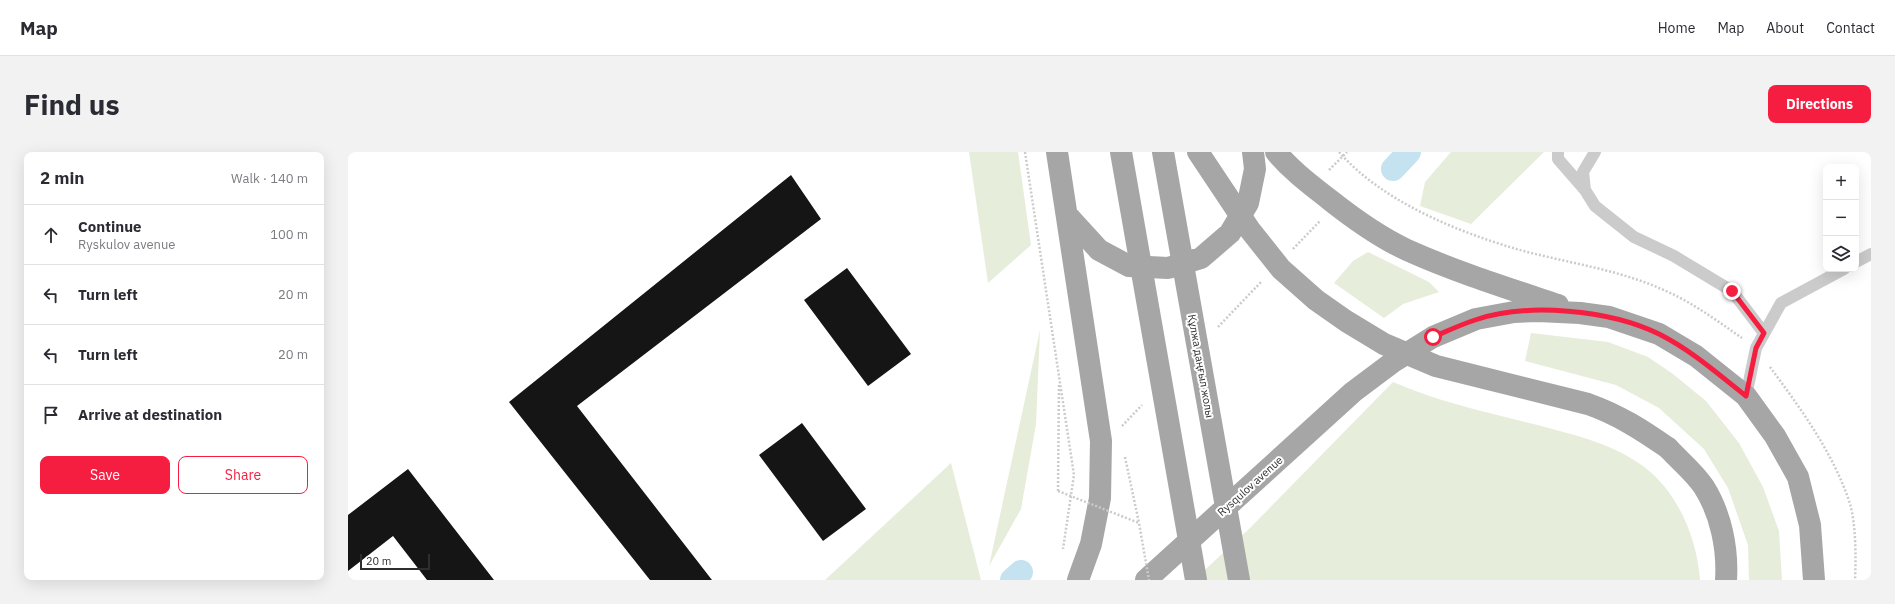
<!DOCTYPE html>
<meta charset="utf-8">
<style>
body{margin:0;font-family:"IBM Plex Sans",sans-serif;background:#f2f2f3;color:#2b2b33}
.controls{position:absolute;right:12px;top:12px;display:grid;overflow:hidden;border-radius:8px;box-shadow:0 4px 16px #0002}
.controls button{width:36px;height:36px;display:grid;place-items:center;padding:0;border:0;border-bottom:1px solid #e1e1e2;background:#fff;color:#2b2b33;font:20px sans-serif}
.scale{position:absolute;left:12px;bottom:10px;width:70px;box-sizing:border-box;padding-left:4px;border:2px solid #2e2e2e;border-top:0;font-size:11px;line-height:14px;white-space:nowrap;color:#2e2e2e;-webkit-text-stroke:3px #fff;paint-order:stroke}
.stop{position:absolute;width:12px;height:12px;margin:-9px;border:3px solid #f61e40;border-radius:50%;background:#fff}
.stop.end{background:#f61e40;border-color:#fff;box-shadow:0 1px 4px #0008}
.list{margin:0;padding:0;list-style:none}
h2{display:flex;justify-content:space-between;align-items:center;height:52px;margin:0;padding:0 16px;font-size:17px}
h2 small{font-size:13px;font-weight:400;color:#7c7c81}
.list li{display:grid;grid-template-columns:26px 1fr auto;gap:12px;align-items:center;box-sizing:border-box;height:60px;padding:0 16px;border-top:1px solid #e1e1e2}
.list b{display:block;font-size:15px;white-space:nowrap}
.list p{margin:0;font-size:13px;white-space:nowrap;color:#7c7c81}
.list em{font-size:13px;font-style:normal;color:#7c7c81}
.actions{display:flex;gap:8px;padding:12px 16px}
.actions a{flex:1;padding:9px 0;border:1px solid #f61e40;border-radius:8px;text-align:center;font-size:14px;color:#f61e40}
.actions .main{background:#f61e40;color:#fff}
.icon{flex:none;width:22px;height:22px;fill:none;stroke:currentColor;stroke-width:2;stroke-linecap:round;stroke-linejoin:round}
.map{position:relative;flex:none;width:1523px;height:428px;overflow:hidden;border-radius:8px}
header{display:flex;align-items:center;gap:24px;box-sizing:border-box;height:56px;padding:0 20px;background:#fff;border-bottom:1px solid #e1e1e2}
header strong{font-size:19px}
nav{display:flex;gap:22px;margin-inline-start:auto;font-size:14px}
.intro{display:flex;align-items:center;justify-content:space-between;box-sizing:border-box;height:96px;padding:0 24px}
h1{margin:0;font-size:28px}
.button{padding:10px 18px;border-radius:8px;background:#f61e40;color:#fff;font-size:14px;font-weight:700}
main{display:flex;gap:24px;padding:0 24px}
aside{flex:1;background:#fff;border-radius:8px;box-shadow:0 4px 16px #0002}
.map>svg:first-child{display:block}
</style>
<header>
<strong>Map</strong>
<nav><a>Home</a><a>Map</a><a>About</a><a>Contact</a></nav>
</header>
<div class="intro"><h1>Find us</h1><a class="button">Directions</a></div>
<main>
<aside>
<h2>2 min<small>Walk · 140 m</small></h2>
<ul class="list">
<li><svg class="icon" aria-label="ahead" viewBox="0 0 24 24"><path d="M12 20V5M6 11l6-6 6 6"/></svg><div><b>Continue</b><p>Ryskulov avenue</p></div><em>100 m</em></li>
<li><svg class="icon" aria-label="left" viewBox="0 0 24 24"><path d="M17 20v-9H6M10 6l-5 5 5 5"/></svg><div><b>Turn left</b></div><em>20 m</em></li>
<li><svg class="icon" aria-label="left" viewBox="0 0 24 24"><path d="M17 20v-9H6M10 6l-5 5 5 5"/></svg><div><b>Turn left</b></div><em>20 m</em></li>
<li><svg class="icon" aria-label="arrive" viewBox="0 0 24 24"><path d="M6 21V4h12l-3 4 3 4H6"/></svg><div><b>Arrive at destination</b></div></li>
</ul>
<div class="actions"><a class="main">Save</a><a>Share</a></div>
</aside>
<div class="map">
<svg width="1523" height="428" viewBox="0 0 1523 428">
<rect width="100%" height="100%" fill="#fff"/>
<path fill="#e6edda" d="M621,0H670L683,93L640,131Z
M1103,0H1196L1123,72L1072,54L1077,30Z
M1020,100L1081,130L1091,140L1055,152L1036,166L986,131L1005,109Z
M692,178L688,272L673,357L641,414Z
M1183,181L1260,190L1300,205L1325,222L1358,249L1391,291L1415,335L1431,379L1434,428H1401L1400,393L1380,336L1356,297L1311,256L1268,233L1177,209Z
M1045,230C1093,251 1146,262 1197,275C1231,284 1266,293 1295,314C1330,340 1349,386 1352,428H846L902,376Z
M603,311L633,428H477Z"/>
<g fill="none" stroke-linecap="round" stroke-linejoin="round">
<path stroke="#c4e2ef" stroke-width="24" d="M1045,17L1061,0
M664,428L673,420"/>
</g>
<path fill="#151515" d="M443,23L473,67L229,254L364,428H302L161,250Z
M499,116L563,202L520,234L456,148Z
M454,271L518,357L475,389L411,303Z
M60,317L146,428H79L45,384L0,419V363Z"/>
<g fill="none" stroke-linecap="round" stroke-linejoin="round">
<path stroke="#cbcbcb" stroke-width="2.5" stroke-dasharray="2 2" stroke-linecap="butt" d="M677,0L726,323L715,397
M991,0C1033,48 1105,78 1165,96C1213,110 1265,116 1311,136C1341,148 1368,168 1394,186
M981,18L999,0
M945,97L972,69
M870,175L914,129
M1422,215C1453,257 1486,302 1502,352C1508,372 1508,407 1507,428
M774,274L794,253
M777,305L791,371
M710,339L711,231"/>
<path stroke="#cbcbcb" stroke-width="12" d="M1210,0V7L1237,38
M1247,0L1235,20L1237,38L1247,54L1286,85L1326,104L1384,139L1416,181
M1508,110L1523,102
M1398,244L1408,196L1433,151L1496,117"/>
<path stroke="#a6a6a6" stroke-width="22" d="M709,0L753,289L752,346L743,392L730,428
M928,0C944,19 963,33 982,48C1006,67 1031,85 1059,98C1108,120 1159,136 1210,153
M719,63L751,98L781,114L820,116L853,106L882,81L900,51L907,17L905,0
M1320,296C1332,309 1347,321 1356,335C1373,362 1380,397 1378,428
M798,428L1005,240L1045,210L1085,185L1128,167L1166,160L1190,159L1232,161L1261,165L1311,182L1348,204L1398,244L1427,284L1450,325L1462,373L1466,428"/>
<path stroke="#cbcbcb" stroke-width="2.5" stroke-dasharray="2 2" stroke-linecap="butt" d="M710,339L791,371L801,428"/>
<path stroke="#a6a6a6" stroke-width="22" d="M773,0L848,428
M815,0L891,428
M850,0L902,78L933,117L968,148L998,169L1036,192L1088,214L1240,252C1271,263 1294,278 1320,296"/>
</g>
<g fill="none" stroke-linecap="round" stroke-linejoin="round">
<path stroke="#f61e40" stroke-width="5" d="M1085,185C1099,179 1112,173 1127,168C1179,150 1262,158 1311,182C1343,198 1370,222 1398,244L1408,196L1416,181L1384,139"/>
</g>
<g text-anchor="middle" stroke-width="4" stroke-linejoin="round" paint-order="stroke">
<g font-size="11" fill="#2e2e2e" stroke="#fff">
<text transform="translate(853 214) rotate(80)" y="4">Құлжа даңғыл жолы</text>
<text transform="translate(902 334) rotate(-42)" y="4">Rysqulov avenue</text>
</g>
</g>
</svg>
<div class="controls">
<button>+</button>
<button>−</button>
<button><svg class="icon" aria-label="layers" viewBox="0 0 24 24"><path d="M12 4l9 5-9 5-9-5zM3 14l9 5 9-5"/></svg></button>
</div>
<div class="scale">20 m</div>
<div class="stop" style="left:1085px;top:185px"></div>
<div class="stop end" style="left:1384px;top:139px"></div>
</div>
</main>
